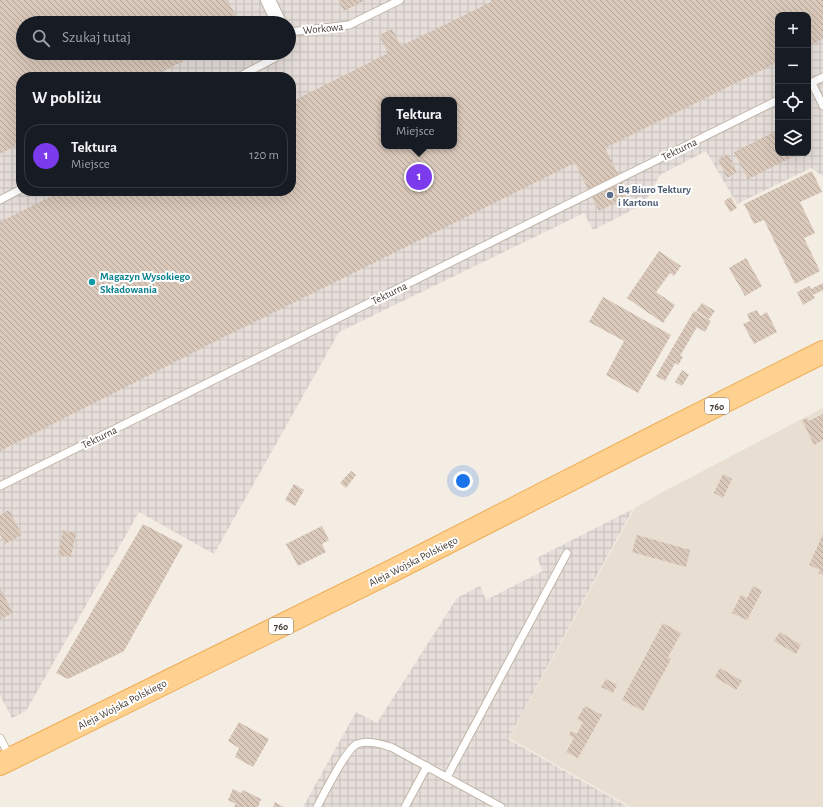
<!DOCTYPE html>
<html lang="pl">
<meta charset="utf-8">
<style>
body{margin:0;font-family:"Alegreya Sans",sans-serif;background:#242831;color:#f1f3f6}
.controls{position:absolute;right:12px;top:12px;display:grid;overflow:hidden;border-radius:8px;box-shadow:0 4px 16px #0002}
.controls button{width:36px;height:36px;display:grid;place-items:center;padding:0;border:0;border-bottom:1px solid #363941;background:#171b24;color:#f1f3f6;font:20px sans-serif}
.you{position:absolute;left:463px;top:481px;width:14px;height:14px;margin:-10px;border:3px solid #fff;border-radius:50%;background:#1a73e8;box-shadow:0 0 0 6px #1a73e833}
.badge{display:grid;place-items:center;width:26px;height:26px;border-radius:50%;background:#7c3aed;color:#fff;font-size:13px;font-weight:700}
.pin{position:absolute;translate:-50% -50%;border:2px solid #fff;box-shadow:0 1px 4px #0006}
.popup{position:absolute;left:381px;top:97px;width:76px;height:52px;box-sizing:border-box;display:grid;place-content:center;border-radius:8px;background:#171b24;filter:drop-shadow(0 1px 3px #0005);font-size:13px;white-space:nowrap;color:#9ea1a6}
.popup b{font-size:15px;color:#f1f3f6}
.popup::after{content:'';position:absolute;left:50%;top:100%;margin-left:-8px;border:8px solid transparent;border-top-color:#171b24}
.list{margin:0;padding:0;list-style:none}
h2{display:flex;justify-content:space-between;align-items:center;height:52px;margin:0;padding:0 16px;font-size:17px}
h2 small{font-size:13px;font-weight:400;color:#9ea1a6}
.list li{display:grid;grid-template-columns:26px 1fr auto;gap:12px;align-items:center;box-sizing:border-box;height:64px;margin:0 8px 8px;padding:0 8px;border:1px solid #363941;border-radius:16px}
.list b{display:block;font-size:15px;white-space:nowrap}
.list p{margin:0;font-size:13px;white-space:nowrap;color:#9ea1a6}
.list em{font-size:13px;font-style:normal;color:#9ea1a6}
.icon{flex:none;width:22px;height:22px;fill:none;stroke:currentColor;stroke-width:2;stroke-linecap:round;stroke-linejoin:round}
.map{position:relative;flex:none;width:823px;height:807px;overflow:hidden}
.search{position:absolute;background:#171b24;box-shadow:0 4px 16px #0002;left:16px;top:16px;width:280px;height:44px;display:flex;align-items:center;gap:10px;box-sizing:border-box;padding:0 14px;border-radius:22px;color:#9ea1a6;font-size:15px}
.panel{position:absolute;background:#171b24;box-shadow:0 4px 16px #0002;left:16px;top:72px;width:280px;height:124px;border-radius:16px}
.map>svg:first-child{display:block}
</style>
<div class="map">
<svg width="823" height="807" viewBox="0 0 823 807">
<defs>
<pattern id="industrial-grid" width="8" height="8" patternUnits="userSpaceOnUse"><rect width="8" height="8" fill="#e5ded9"/><path d="M0 4h8M4 0v8" fill="none" stroke="#c6bfbb"/></pattern>
<pattern id="building-back-hatch" width="6" height="6" patternUnits="userSpaceOnUse"><rect width="6" height="6" fill="#dac9bb"/><path d="M-1 5l2 2M0 0l6 6M5-1l2 2" fill="none" stroke="#b3a499"/></pattern>
</defs>
<rect width="100%" height="100%" fill="#f4ede3"/>
<path fill="#e8ded1" d="M823,408V807H631L509,738L635,508L661,493Z"/>
<path fill="url(#industrial-grid)" fill-rule="evenodd" d="M0,0H823V176L811,168L737,204L706,151L660,175L644,204L593,230L584,213L339,332L214,554L139,512L26,711L12,718L0,695ZM778,15H808V153H778ZM23,23H289V53H23ZM21,77H291V191H21ZM384,100H454V146H384Z
M633,509L508,739L628,807H303L356,712L377,723L457,598L480,586L486,600L543,571L537,558Z"/>
<path fill="url(#building-back-hatch)" fill-rule="evenodd" d="M0,0H227L240,23H23V53H199L152,77H21V143L0,154Z
M338,0H365L344,11Z
M491,0H823V39L808,47V15H778V62L605,148L629,196L599,211L575,163L214,342L0,451V222L62,191H291V102L388,53L379,35L392,29L401,46L491,2ZM384,100H454V146H384Z
M778,130V153H800L748,179L734,152Z
M728,154L737,172L727,178L718,159Z
M812,171L822,192L800,202L815,233L804,238L820,271L795,284L764,220L754,224L744,204Z
M731,197L737,208L730,212L724,201Z
M659,251L681,266L674,276L670,273L656,292L675,305L663,323L627,298Z
M746,258L762,286L745,296L729,268Z
M823,283V290L813,295L815,298L803,305L797,292L809,286L811,289Z
M603,297L671,335L638,393L606,375L624,341L589,322Z
M702,303L715,311L709,319L696,311Z
M757,310L760,316L767,312L777,332L754,344L743,324L750,321L747,314Z
M694,311L711,321L705,332L697,327L680,356L683,357L678,365L675,363L665,381L656,376Z
M682,370L689,375L682,386L675,382Z
M823,414V440L814,445L802,420L807,418L809,421Z
M351,471L356,475L346,488L340,483Z
M723,474L732,479L723,498L714,493Z
M294,484L304,490L295,506L285,500Z
M9,510L22,535L5,544L0,534V515Z
M143,524L183,545L124,651L68,679L56,673Z
M322,526L329,540L322,544L326,552L298,566L286,544Z
M63,530L76,533L71,557L58,555Z
M823,534V575L818,573L820,570L809,565Z
M637,535L690,550L686,567L632,552Z
M753,586L762,591L747,620L732,613L741,595L747,598Z
M0,588L13,613L0,619Z
M663,623L681,633L668,657L671,659L643,711L622,700Z
M780,632L801,645L796,654L774,641Z
M720,668L742,681L736,690L715,677Z
M606,679L617,685L613,693L601,687Z
M585,706L602,715L578,758L566,752L574,738L569,735L571,731L577,734L583,722L577,719Z
M239,722L269,739L253,767L235,757L239,748L228,741Z
M233,789L241,793L243,790L261,799L258,807H234L236,804L228,800Z
M275,802L283,807H273Z"/>
<g fill="none" stroke-linecap="round" stroke-linejoin="round">
<defs>
<path id="service" d="M289,32L349,25L400,0
M238,77L275,58L278,53
M812,83L823,106
M809,84L823,77
M0,200L21,189
M0,486L778,100
M0,738L10,757
M447,777L567,553
M317,807C324,794 346,749 357,744C369,740 380,744 391,747L501,807
M405,807L427,766"/>
<path id="minor" d="M268,0L279,23"/>
<path id="primary" d="M0,764L392,571L658,435L823,352"/>
</defs>
<use href="#service" stroke="#c3b6a8" stroke-width="9"/>
<use href="#minor" stroke="#c3b6a8" stroke-width="16"/>
<use href="#primary" stroke="#f0ad55" stroke-width="24"/>
<use href="#service" stroke="#fff" stroke-width="7"/>
<use href="#minor" stroke="#fff" stroke-width="14"/>
<use href="#primary" stroke="#ffd191" stroke-width="22"/>
</g>
<circle fill="#5c6f8a" stroke="#fff" stroke-width="1.5" cx="610" cy="195" r="4"/>
<circle fill="#0f9aa8" stroke="#fff" stroke-width="1.5" cx="92" cy="282" r="4"/>
<g text-anchor="middle" stroke-width="4" stroke-linejoin="round" paint-order="stroke">
<g fill="#fff" stroke="#7e7670" stroke-width="1">
<rect x="705" y="398" width="24" height="16" rx="3"/>
<rect x="269" y="618" width="24" height="16" rx="3"/>
</g>
<g font-size="10" font-weight="bold" fill="#463c33">
<text x="717" y="410">760</text>
<text x="281" y="630">760</text>
</g>
<g font-size="11" fill="#463c33" stroke="#fff">
<text transform="translate(323 28) rotate(-6)" y="4">Workowa</text>
<text transform="translate(679 149) rotate(-26)" y="4">Tekturna</text>
<text transform="translate(389 293) rotate(-26)" y="4">Tekturna</text>
<text transform="translate(99 437) rotate(-26)" y="4">Tekturna</text>
<text transform="translate(413 561) rotate(-27)" y="4">Aleja Wojska Polskiego</text>
<text transform="translate(122 704) rotate(-27)" y="4">Aleja Wojska Polskiego</text>
</g>
<g font-size="11" font-weight="bold" fill="#4e5e75" stroke="#fff" text-anchor="start">
<text x="618" y="193">B4 Biuro Tektury<tspan x="618" dy="13">i Kartonu</tspan></text>
</g>
<g font-size="11" font-weight="bold" fill="#0d838f" stroke="#fff" text-anchor="start">
<text x="100" y="280">Magazyn Wysokiego<tspan x="100" dy="13">Składowania</tspan></text>
</g>
</g>
</svg>
<div class="controls">
<button>+</button>
<button>−</button>
<button><svg class="icon" aria-label="locate" viewBox="0 0 24 24"><circle cx="12" cy="12" r="6"/><path d="M12 2v4M12 18v4M2 12h4M18 12h4"/></svg></button>
<button><svg class="icon" aria-label="layers" viewBox="0 0 24 24"><path d="M12 4l9 5-9 5-9-5zM3 14l9 5 9-5"/></svg></button>
</div>
<div class="you"></div>
<div class="pin badge" style="left:419px;top:177px">1</div>
<div class="popup"><b>Tektura</b>Miejsce</div>
<div class="search"><svg class="icon" aria-label="search" viewBox="0 0 24 24"><circle cx="10" cy="10" r="6"/><path d="M15 15l6 6"/></svg>Szukaj tutaj</div>
<section class="panel">
<h2>W pobliżu<small></small></h2>
<ul class="list">
<li><span class="badge">1</span><div><b>Tektura</b><p>Miejsce</p></div><em>120 m</em></li>
</ul>
</section>
</div>
